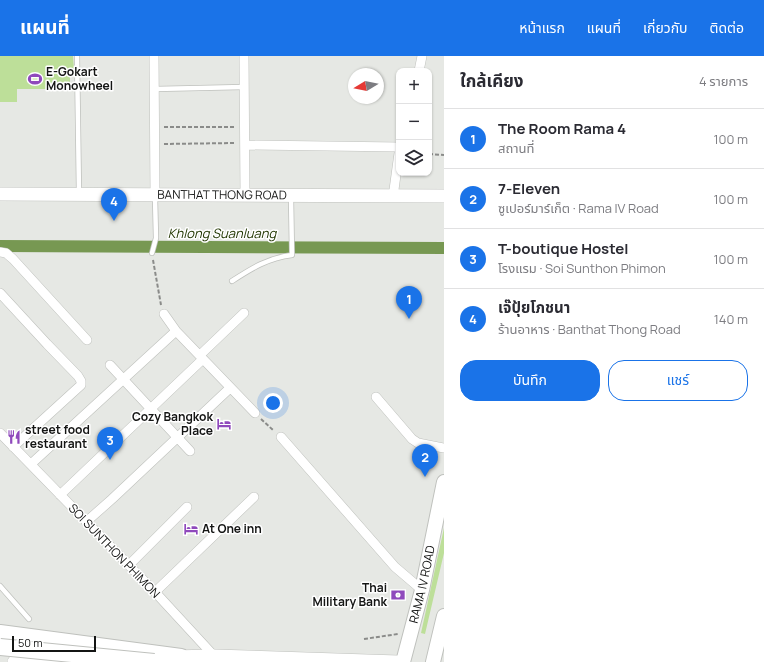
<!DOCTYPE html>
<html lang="th">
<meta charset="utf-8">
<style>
body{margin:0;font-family:Manrope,"Noto Sans Thai",sans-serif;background:#f7f7f7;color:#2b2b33}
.controls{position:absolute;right:12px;top:12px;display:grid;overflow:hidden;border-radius:8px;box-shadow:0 1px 3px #0004}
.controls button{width:36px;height:36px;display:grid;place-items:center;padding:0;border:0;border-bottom:1px solid #e1e1e2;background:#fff;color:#2b2b33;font:20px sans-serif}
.compass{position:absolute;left:348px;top:12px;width:36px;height:36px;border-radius:50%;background:#fff;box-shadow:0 1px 3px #0004;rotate:260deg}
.scale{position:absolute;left:12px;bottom:10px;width:84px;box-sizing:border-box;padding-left:4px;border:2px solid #141514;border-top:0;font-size:11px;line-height:14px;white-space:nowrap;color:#141514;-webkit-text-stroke:3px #fff;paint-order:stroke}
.you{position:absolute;left:273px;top:347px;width:14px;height:14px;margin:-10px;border:3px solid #fff;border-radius:50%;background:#1a73e8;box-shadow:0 0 0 6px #1a73e833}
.badge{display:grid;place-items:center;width:26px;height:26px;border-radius:50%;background:#1a73e8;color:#fff;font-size:13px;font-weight:700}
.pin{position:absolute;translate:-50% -33px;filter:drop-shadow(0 1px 2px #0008)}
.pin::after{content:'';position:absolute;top:21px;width:14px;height:12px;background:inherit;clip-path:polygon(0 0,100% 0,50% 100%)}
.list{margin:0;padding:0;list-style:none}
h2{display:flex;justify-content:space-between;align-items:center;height:52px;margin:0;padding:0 16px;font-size:17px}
h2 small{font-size:13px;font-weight:400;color:#7c7c81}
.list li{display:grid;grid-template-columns:26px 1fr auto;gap:12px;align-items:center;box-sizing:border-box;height:60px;padding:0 16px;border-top:1px solid #e1e1e2}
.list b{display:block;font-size:15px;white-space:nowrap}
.list p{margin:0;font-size:13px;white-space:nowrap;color:#7c7c81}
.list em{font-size:13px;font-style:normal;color:#7c7c81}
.actions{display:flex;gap:8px;padding:12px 16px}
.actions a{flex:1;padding:9px 0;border:1px solid #1a73e8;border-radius:16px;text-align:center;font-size:14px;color:#1a73e8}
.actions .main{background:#1a73e8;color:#fff}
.icon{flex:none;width:22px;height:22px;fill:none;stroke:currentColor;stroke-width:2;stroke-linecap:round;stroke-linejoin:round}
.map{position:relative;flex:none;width:444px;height:606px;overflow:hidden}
header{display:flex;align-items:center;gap:24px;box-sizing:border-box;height:56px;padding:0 20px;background:#1a73e8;color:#fff}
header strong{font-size:19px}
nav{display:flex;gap:22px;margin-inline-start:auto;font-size:14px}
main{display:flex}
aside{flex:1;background:#fff}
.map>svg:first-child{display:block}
</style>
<header>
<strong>แผนที่</strong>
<nav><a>หน้าแรก</a><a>แผนที่</a><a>เกี่ยวกับ</a><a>ติดต่อ</a></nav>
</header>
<main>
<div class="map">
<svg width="444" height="606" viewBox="0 0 444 606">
<rect width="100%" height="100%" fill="#e6e8e4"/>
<path fill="#bddf99" d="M0,0H73L74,14H70V33H17V46H0Z
M444,472V497L425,578L421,577Z"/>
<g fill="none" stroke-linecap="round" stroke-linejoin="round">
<path stroke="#779852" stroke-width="12" d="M0,190L444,192"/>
<defs>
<path id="lane" d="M77,0L79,137
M155,33L244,31
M152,197L156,182L155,141
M232,225C252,212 268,202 292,199L291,141
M0,530L29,563"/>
<path id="street" d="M154,0L155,139
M244,0L245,139
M419,15L422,0
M245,89L399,91
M393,141L399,97
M0,196L6,197L13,203L87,284
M0,237L47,288L78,320L81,325V329L13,391
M164,258L176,275L255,357
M200,299L244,257
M110,309L190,395
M376,341L412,383L418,387L444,392
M0,377L155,536L214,600
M281,381L395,511L422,534
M31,408L176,275
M60,439L203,303
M86,466L112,443L230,332
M129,509L187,451
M155,536L254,441"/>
<g id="secondary">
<path id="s1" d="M0,138L444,140"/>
<path d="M172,601L214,600L398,606"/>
<path d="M14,606L74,604"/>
</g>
<g id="primary">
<path id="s2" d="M403,606L422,534L444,426"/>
<path d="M433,606L444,560"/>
</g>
<path id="highway" d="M0,577L181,601"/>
</defs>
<use href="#lane" stroke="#bfc1bd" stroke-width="6"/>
<use href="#street" stroke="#bfc1bd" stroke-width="10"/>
<use href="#secondary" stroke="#bfc1bd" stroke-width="14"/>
<use href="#primary" stroke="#bfc1bd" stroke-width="16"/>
<use href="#highway" stroke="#bfc1bd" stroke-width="18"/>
<path stroke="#8a8b89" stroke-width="2" stroke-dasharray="4 2" stroke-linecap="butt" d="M164,71H236
M164,88L236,87
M429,98L444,99
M153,204L161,249
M261,363L274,375
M364,583L398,578"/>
<use href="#lane" stroke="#fff" stroke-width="4.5"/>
<use href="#street" stroke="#fff" stroke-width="9"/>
<use href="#secondary" stroke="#fff" stroke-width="13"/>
<use href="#primary" stroke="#fff" stroke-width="14"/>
<use href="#highway" stroke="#fff" stroke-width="16"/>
<defs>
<path id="highway-bridge" d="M0,591L154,606"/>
</defs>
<use href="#highway-bridge" stroke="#bfc1bd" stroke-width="18" stroke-linecap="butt"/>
<use href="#highway-bridge" stroke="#fff" stroke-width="16"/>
</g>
<defs>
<symbol id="stadium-bare" viewBox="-9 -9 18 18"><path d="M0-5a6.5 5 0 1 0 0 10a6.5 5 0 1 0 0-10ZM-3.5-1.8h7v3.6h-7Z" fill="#8f49bc" stroke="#fff" stroke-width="2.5" paint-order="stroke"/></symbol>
<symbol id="hotel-bare" viewBox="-9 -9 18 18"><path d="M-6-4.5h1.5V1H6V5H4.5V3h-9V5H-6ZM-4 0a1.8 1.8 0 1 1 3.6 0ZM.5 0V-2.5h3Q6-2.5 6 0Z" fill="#8f49bc" stroke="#fff" stroke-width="2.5" paint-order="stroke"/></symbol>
<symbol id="restaurant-bare" viewBox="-9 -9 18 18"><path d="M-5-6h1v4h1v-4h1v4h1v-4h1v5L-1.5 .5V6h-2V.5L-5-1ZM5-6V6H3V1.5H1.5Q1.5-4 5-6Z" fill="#8f49bc" stroke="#fff" stroke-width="2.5" paint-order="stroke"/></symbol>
<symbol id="bank-bare" viewBox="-9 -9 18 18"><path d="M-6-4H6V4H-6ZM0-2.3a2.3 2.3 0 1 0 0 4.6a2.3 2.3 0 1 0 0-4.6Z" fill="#8f49bc" stroke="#fff" stroke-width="2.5" paint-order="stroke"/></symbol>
</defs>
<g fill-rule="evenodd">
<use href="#stadium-bare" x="25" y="13" width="20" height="20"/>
<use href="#hotel-bare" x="214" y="358" width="20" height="20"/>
<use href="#restaurant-bare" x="4" y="371" width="20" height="20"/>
<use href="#hotel-bare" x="181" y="463" width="20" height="20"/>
<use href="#bank-bare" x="388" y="529" width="20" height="20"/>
</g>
<g text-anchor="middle" stroke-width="3" stroke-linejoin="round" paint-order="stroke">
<g font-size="12" font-weight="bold" fill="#141514" stroke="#fff" text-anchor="start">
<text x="46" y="20">E-Gokart<tspan x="46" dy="14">Monowheel</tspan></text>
<text x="213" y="365" text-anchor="end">Cozy Bangkok<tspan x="213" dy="14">Place</tspan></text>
<text x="25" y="378">street food<tspan x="25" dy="14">restaurant</tspan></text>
<text x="202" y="477">At One inn</text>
<text x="387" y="536" text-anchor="end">Thai<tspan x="387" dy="14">Military Bank</tspan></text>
</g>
<g font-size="12" fill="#141514" stroke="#fff">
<text dy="4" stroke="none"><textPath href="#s1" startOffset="222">BANTHAT THONG ROAD</textPath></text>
<text transform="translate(114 495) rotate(46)" y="4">SOI SUNTHON PHIMON</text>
<text dy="4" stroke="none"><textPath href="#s2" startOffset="80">RAMA IV ROAD</textPath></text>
</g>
<g font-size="13" font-style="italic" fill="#233803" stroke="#fff">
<text x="222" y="182">Khlong Suanluang</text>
</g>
</g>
</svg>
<div class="controls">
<button>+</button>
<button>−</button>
<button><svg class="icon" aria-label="layers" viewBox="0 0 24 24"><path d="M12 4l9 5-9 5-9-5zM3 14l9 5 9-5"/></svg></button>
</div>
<svg class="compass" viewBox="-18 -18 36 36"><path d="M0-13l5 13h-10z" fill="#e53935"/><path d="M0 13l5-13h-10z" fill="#7c7c81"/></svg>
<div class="scale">50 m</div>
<div class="you"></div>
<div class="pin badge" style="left:409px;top:263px">1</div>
<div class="pin badge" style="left:425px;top:421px">2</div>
<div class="pin badge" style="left:110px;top:404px">3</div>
<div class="pin badge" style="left:114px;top:165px">4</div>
</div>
<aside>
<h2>ใกล้เคียง<small>4 รายการ</small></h2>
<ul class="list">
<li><span class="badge">1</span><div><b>The Room Rama 4</b><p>สถานที่</p></div><em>100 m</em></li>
<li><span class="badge">2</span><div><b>7-Eleven</b><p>ซูเปอร์มาร์เก็ต · Rama IV Road</p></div><em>100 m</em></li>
<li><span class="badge">3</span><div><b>T-boutique Hostel</b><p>โรงแรม · Soi Sunthon Phimon</p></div><em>100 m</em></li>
<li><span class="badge">4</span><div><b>เจ๊ปุ้ยโภชนา</b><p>ร้านอาหาร · Banthat Thong Road</p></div><em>140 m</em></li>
</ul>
<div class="actions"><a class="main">บันทึก</a><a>แชร์</a></div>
</aside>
</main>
